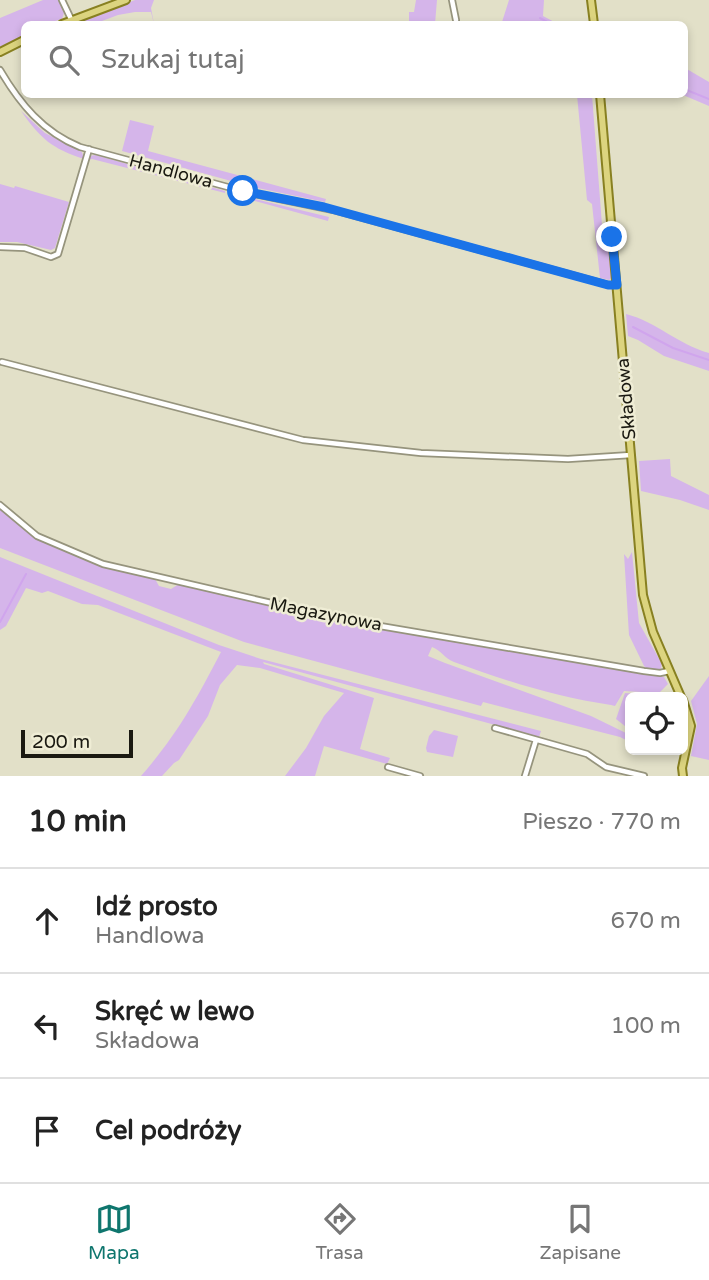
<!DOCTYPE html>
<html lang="pl">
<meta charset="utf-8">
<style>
body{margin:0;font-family:"Varela Round",sans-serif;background:#f6f6f6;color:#222}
.controls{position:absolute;right:21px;bottom:21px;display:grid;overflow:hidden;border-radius:10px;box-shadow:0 4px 10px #0003}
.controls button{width:63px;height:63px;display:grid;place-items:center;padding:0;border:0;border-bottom:2px solid #e0e0e0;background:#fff;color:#222;font:35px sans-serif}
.scale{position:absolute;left:21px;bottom:18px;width:112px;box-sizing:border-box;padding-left:7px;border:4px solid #1a1911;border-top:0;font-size:19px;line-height:24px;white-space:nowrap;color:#1a1911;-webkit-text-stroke:5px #efedd5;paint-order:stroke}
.stop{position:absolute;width:21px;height:21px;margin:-16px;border:5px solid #1a73e8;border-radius:50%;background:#fff}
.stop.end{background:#1a73e8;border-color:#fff;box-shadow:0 2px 7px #0008}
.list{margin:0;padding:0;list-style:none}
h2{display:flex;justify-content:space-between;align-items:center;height:91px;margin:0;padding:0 28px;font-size:30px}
h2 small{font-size:23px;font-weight:400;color:#767676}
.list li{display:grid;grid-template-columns:46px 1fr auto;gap:21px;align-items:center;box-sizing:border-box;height:105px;padding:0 28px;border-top:2px solid #e0e0e0}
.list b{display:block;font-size:26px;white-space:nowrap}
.list p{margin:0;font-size:23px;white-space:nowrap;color:#767676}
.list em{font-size:23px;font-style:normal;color:#767676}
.icon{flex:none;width:38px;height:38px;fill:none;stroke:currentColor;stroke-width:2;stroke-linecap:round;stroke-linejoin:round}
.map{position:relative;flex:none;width:709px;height:776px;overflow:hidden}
.search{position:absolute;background:#fff;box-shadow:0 4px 10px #0003;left:21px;right:21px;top:21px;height:77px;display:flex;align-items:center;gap:18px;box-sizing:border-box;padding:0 24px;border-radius:10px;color:#767676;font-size:26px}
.sheet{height:406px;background:#fff}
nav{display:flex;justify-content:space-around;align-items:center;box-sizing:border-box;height:98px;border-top:2px solid #e0e0e0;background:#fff;font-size:19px;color:#767676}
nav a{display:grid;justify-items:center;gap:4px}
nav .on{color:#0f766e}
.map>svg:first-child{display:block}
</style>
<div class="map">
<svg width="709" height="776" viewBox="0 0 709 776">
<rect width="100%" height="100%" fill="#e2e0c8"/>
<path fill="#d5b5ea" d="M43,0H58L64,13L62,19L45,24H24V38L0,49V18Z
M135,0H154L151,8L154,24L151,12H135L118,15L94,24H73Z
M416,0H437L435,24H409V12H414Z
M509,0H544L543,16L558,24H510L502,22Z
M685,68L709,82V106L683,95Z
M577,95H592L603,238L610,245L612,277L609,280L600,278L592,204L587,200Z
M21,111L45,133L82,152L84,159C51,148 41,139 21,111Z
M130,120L154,126L148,151L326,199L325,202L253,187L122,151Z
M95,155L225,191V193L92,159L88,160L90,156Z
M0,184L14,188L15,186L69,202L55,248L51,250L17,242H0Z
M239,195L329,217L328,221L237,196Z
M626,314C657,322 677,344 709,353V371L664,356L638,340L628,336Z
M670,459L671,476L709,495V510L680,500L641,491L639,461Z
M0,508L34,536L53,546L113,569L155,579L159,586L171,589L179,584L303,612L602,666L609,669L614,668L664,677L668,684L659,693L624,691L615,706L611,705C556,697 506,681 454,662C445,659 441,650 432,647L428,656L445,663L591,716L630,735V742L620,737L483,702L481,706L244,642L0,548Z
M632,552L639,623L662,664L660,671L647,669L644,666L629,635L624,554L628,559Z
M0,557L219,645L261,659L541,731L539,737L263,662L264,664L374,698L360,749L390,758L387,764L324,746L315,776H285L306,748L324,716L344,693L260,668L237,665L220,685L208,716L179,760L174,763L162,776H141C177,735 196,700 221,652L98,605L82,604L48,591L42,593L26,588L6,626L0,630Z
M709,676V760L691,756L697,724L691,701Z
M625,693L667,697H630V730L616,719Z
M434,730L458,736L453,757L427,752L426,748L429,736Z"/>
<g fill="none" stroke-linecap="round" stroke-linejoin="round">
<path stroke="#d0a5ed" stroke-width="2" d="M540,18L551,24
M684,89L709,99
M633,327L673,348L709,360
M0,622L26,574"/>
<defs>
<path id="minor" d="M62,0L72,21
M452,0L456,20
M0,70C20,104 43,132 80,147L250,193L333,210L609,285H616
M0,247L25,248L51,257L58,254L89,149
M2,362L303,440L421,453L568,459L631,455
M0,505L37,536L103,564L345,620L644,671L660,673L669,671
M495,728L587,754L606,767L644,776
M388,767L420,776
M525,776L536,740"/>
<path id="major" d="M591,0L594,24
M62,24L126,0
M0,52L24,40
M600,94L643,595L653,632L681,697
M683,776L682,768L691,726L683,700"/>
</defs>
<use href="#minor" stroke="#96947d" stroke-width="8"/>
<use href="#major" stroke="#888021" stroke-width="10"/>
<use href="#minor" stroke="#fff" stroke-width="4.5"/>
<use href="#major" stroke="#dcd47f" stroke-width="6"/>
</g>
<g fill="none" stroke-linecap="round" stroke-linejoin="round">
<path stroke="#1a73e8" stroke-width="9" d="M243,191L324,207L608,285H617L612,237"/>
</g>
<g text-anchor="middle" stroke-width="5" stroke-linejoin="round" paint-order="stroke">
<g font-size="18" fill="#1a1911" stroke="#efedd5">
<text transform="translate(171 171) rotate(15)" y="6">Handlowa</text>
<text transform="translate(626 399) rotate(-95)" y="6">Składowa</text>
<text transform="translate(326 614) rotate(11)" y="6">Magazynowa</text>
</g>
</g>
</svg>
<div class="controls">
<button><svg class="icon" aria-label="locate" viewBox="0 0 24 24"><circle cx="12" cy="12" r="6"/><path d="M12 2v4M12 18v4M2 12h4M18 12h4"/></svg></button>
</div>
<div class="scale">200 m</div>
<div class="stop" style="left:243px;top:191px"></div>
<div class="stop end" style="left:612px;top:237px"></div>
<div class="search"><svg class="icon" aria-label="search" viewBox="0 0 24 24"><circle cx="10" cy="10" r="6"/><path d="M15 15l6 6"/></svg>Szukaj tutaj</div>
</div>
<section class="sheet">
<h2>10 min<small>Pieszo · 770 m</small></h2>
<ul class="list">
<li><svg class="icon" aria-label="ahead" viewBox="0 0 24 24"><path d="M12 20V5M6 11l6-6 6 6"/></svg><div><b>Idź prosto</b><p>Handlowa</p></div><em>670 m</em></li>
<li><svg class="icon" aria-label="left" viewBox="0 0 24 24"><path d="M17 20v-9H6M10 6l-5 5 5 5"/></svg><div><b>Skręć w lewo</b><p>Składowa</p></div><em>100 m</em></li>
<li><svg class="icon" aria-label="arrive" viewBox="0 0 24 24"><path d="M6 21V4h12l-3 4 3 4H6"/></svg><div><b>Cel podróży</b></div></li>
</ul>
</section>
<nav>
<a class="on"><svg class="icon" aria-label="map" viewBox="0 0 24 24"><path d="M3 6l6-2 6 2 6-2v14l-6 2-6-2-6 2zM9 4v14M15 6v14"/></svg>Mapa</a>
<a><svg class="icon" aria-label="directions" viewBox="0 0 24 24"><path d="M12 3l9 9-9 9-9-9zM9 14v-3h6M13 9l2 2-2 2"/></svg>Trasa</a>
<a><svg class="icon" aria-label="saved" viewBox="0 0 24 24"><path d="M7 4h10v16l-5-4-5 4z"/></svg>Zapisane</a>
</nav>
